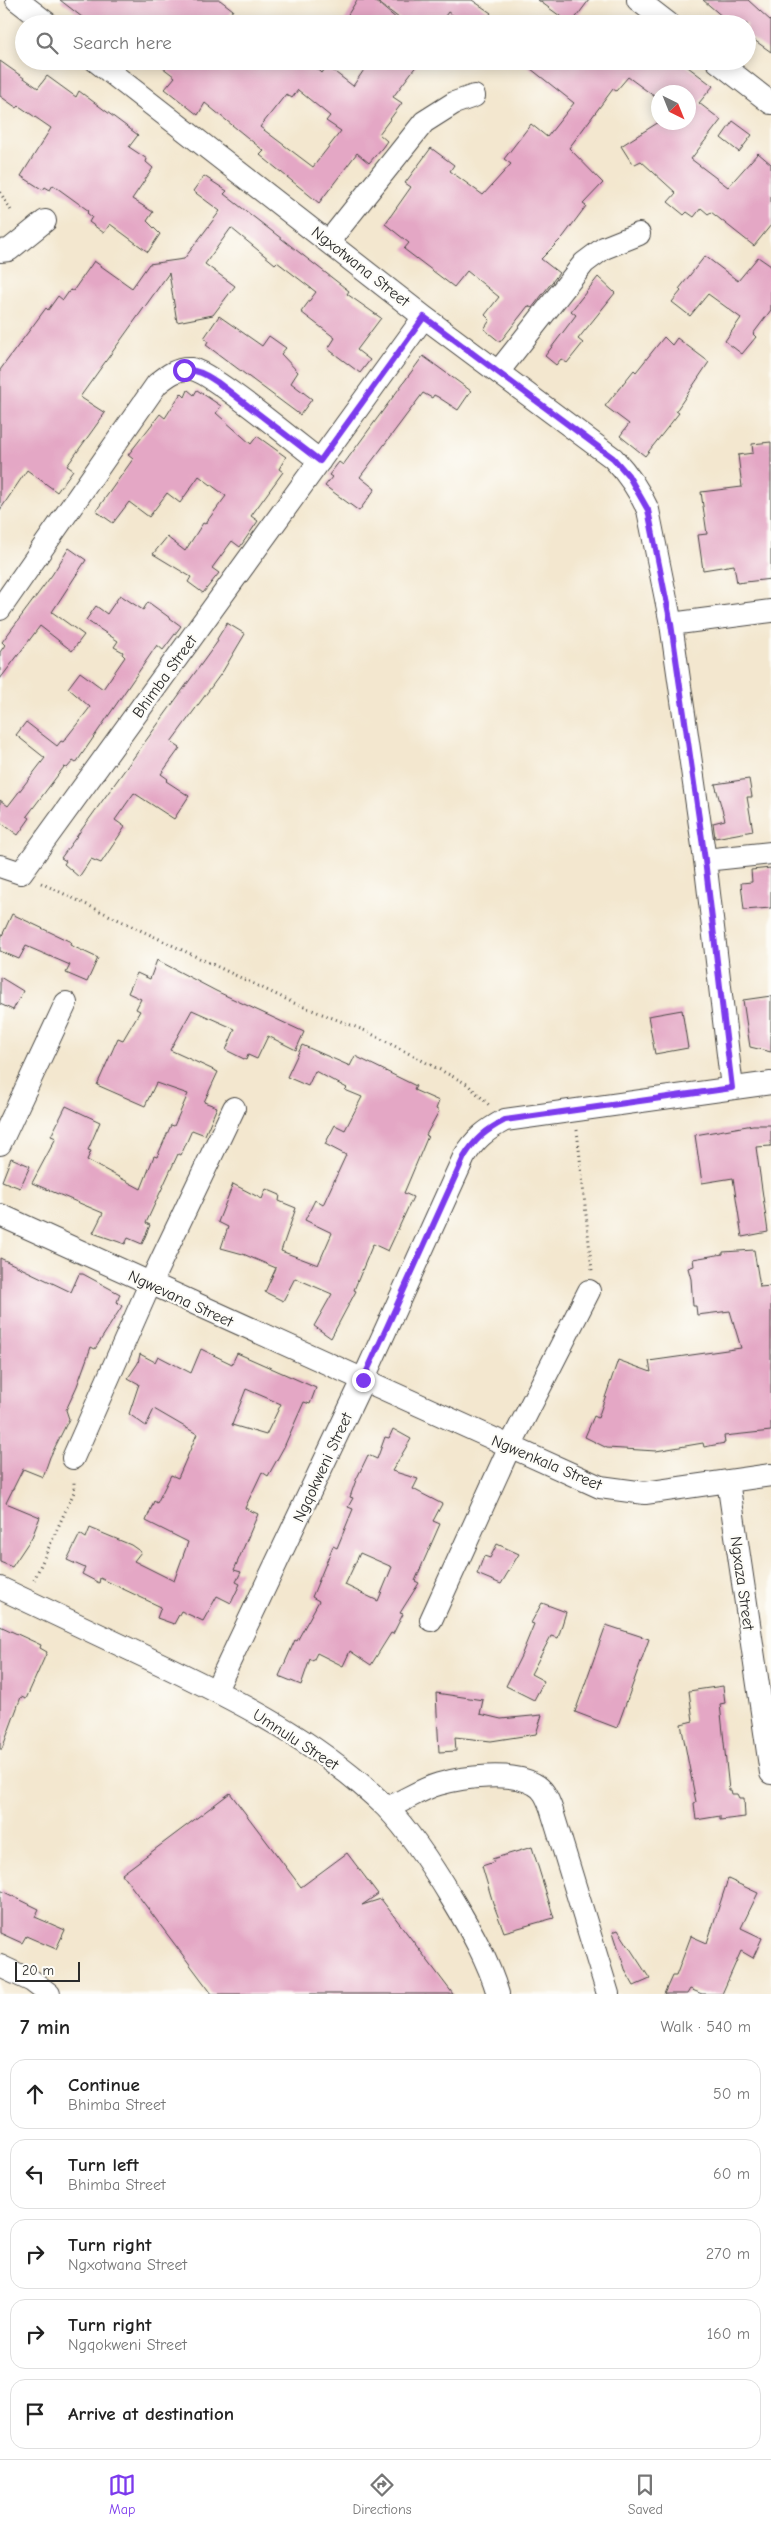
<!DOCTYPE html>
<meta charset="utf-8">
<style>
body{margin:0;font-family:"Comic Neue",sans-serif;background:#f6f6f6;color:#222}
.compass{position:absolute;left:651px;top:85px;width:45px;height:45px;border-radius:50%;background:#fff;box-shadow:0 2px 12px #0003;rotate:137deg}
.scale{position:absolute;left:15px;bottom:12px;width:65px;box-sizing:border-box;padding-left:5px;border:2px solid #2b2b2b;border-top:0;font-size:14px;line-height:18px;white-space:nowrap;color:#2b2b2b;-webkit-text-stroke:4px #fdfcf7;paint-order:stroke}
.stop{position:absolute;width:15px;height:15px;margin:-11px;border:4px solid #7c3aed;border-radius:50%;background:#fff}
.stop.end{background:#7c3aed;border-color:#fff;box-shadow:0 1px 5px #0008}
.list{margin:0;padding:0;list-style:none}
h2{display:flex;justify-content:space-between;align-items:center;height:65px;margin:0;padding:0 20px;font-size:21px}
h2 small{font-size:16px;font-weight:400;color:#767676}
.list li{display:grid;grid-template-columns:32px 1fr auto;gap:15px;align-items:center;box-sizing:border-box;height:70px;margin:0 10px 10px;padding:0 10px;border:1px solid #e0e0e0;border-radius:15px}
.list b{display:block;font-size:19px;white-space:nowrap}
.list p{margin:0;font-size:16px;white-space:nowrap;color:#767676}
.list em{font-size:16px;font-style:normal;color:#767676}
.icon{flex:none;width:28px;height:28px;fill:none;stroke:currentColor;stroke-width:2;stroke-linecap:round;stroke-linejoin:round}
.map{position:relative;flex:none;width:771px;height:1994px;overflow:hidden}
.search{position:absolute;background:#fff;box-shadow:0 2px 12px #0003;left:15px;right:15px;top:15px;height:55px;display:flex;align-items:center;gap:12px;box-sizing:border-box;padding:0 18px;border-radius:28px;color:#767676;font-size:19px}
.sheet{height:465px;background:#fff}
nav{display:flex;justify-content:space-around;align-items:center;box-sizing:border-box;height:70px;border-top:1px solid #e0e0e0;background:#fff;font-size:14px;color:#767676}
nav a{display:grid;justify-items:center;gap:2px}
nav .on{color:#7c3aed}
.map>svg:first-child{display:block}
</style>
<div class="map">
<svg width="771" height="1994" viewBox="0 0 771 1994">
<rect width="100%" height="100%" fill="#fdfcf7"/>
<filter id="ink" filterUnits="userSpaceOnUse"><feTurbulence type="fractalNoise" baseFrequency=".02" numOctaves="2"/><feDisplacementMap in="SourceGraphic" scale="10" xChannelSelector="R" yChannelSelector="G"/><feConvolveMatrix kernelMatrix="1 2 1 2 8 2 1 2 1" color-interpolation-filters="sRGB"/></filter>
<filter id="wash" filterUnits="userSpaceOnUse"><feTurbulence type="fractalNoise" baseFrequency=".0096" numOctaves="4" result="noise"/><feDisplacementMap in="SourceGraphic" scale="20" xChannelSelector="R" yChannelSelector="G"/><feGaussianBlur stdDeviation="1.12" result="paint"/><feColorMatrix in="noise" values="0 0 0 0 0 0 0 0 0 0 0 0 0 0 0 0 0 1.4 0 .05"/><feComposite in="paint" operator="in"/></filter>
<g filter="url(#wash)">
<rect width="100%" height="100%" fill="#f3e7cf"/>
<g id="blocks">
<path fill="#e4a7c5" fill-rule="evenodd" d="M60,0H220L233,10L223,24H91Z
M357,0H374L403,24H342Z
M375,0H472L491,13L483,24H465L448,12L440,23L433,18L429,24H407Z
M538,0H589L571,24Z
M703,0H748L771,21V52L747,35V24H731Z
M0,61L38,88L47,76L76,97L79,91L138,135L129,147L147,159L146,162L153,168L132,199L153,212L147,221L160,234L148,252L110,224L104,233L89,222L92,217L87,213L89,211L53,185L50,190L45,187L43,190L21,176L51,128L19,106L17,108L0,96Z
M154,61H309L322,73L327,66L353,86L370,61H420L393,97L402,103L379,134L387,141L382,148L369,163L357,153L319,203L260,155L264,151L205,103L198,115L165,89L175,77ZM298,90L330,116L326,121L341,131L313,167L260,127L286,94L292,98Z
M521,61H680L713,86L699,103L721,120L691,159L728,187L758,153L771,164V225L754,246L711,212L708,214L701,208L694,217L687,212L684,215L668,202L676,193L641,161L633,165L621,146L659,122H688V92H658V99L628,77L616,91L613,89L569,148L603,183L583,204L586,206L563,237L541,259L559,273L532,308L528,306L500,342L484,329L490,320L485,315L499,297L467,271L454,287L404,249L409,243L385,224L411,187L405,183L431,148L454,165L450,171L483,195L511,164L504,159L531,124L547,137L574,103Z
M733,121L752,135L739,152L721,138Z
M204,176L227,191L224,194L349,291L347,294L381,318L357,350L370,360L360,373L328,349L335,338L301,312L316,292L277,262L275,264L231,228L205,264L235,286L213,315L177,322L169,273L80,397L105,413L67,466L73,470L57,492L27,470L0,510V370L46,308L48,310L58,296L63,300L70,290L73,291L94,261L132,288L149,264L184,259L220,211L193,191Z
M705,256L738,281L758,257L771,266V310L753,334L756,337L742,354L725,341L741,318L708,294L690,316L672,302L681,291L679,289Z
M598,277L615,293L578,339L583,343L567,363L561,359L556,365L545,356L576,315L571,311Z
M219,316L262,346L269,336L286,348L281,354L298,372L291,383L312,399L300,415L206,345L208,341L204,338Z
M664,337L672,345L677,338L709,362L676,411L679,413L645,456L620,436L629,424L605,406L634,370L636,372Z
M423,356L471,391L458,410L438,397L434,395L432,398L423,393L360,477L375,489L359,511L325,486L332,477L329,475L339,462L343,465Z
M188,390L194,395L197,390L221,406L216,413L251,444L257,436L286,457L279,469L283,472L251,516L258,521L240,547L232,541L212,568L219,573L203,593L188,582L191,577L153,554L167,537L185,551L203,523L205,524L226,496L199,476L180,503L167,493L149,517L129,502L113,523L96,511L133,459L128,455L160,414L165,418L181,393L185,397Z
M771,442V579L737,583L734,565L703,570L698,535L707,534L701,492L742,487L738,455L753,453L752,444Z
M69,548L86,560L52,612L84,635L72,651L40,626L0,679V652L5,645L2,642L52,575Z
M120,595L143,610L148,602L181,626L163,650L157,645L76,763L73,761L67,768L64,767L27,816L30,818L18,835L0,822V800L8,806L45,758L16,735L26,722L57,746L61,741L63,742L88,710L90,707L68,688L80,672L103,689L125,657L122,654L123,652L114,647L118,641L86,620L96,606L107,614Z
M227,623L245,634L223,671L171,742L180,748L161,774L168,779L166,781L189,796L174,819L134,793L115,820L125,827L101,863L91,859L79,877L64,864L66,861L61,858L218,641L217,639Z
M749,779L752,797H747L753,831L715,838L713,823L725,820L715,784Z
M771,868V908L744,910L741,883L752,882L751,870Z
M12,914L71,942L70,945L98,958L87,982L66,973L70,965L26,946L19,959L0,951V940Z
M157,960L216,991L304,1032L296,1050L268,1036L257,1059L248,1055L246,1060L226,1050L235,1029L192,1010L170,1050L218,1072L204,1102L217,1107L205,1135L192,1130L181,1155L178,1154L146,1223L150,1225L142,1244L128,1238L125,1244L93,1233L103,1213L32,1183L56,1138L51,1136L66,1106L100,1122L88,1150L91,1151L87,1160L141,1189L154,1156L157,1157L171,1125L174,1126L188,1094L156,1083L145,1106L97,1085L118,1038L123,1040L140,1011L136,1009L141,999L128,993L137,973L150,979Z
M0,977L23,991L13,1010L0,1004Z
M771,996V1052L750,1047L743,1000Z
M682,1010L688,1048L655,1054L648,1016Z
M302,1045L350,1066L355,1056L416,1086L414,1090L439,1101L436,1109L439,1111L426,1135L428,1136L404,1193L413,1197L388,1251L373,1244L354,1290L356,1291L331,1338L314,1326L332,1294L295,1278L283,1301L265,1292L276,1268L243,1254L221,1248L228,1227L218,1222L233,1184L262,1199L266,1189L280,1195L279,1201L296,1208L281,1251L318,1265L332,1233L305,1220L315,1200L323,1205L346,1155L325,1144L335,1125L345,1130L362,1097L345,1090L347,1088L315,1071L308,1086L287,1077Z
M753,1125H771V1146L756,1147L768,1232L742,1237L733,1178L702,1183L695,1135Z
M11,1158L30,1166L20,1188L2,1181Z
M754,1250L760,1287L771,1286V1431L724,1436L725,1443L704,1447L703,1443L656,1451L607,1448L585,1437L594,1416L598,1418L618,1360L651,1372L649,1361L741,1348L730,1311L697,1315L696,1306H693L691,1279L688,1268L694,1266L693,1259L723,1254V1252Z
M0,1258L71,1292L79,1274H83L120,1294L117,1302L122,1306L95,1349L91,1347L77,1386L66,1410L69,1419L50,1457L43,1477L23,1469L6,1503L40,1517L32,1537L12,1567L0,1562Z
M201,1349L232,1364L237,1353L316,1388L310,1404L304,1402L284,1447L268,1476L262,1472L245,1508L258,1514L234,1570L241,1572L236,1582L240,1584L231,1603L217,1596L203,1621L181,1611L174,1624L157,1618L161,1607L100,1578L99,1583L82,1574L85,1568L67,1560L80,1534L86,1538L90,1528L131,1545L141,1552L134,1561L174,1581L188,1542L146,1521L154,1501L157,1503L171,1475L178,1478L197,1434L154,1409L146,1426L129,1414L139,1384L128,1378L138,1363L140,1354L155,1362L158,1356L191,1373ZM246,1389L281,1404L266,1435L232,1425Z
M393,1429L411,1439L392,1471L418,1479L413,1489L442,1504L433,1521L440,1524L415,1581L419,1583L400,1613L403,1614L393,1634L391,1633L371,1665L350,1651L343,1666L317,1653L313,1661L310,1659L301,1685L279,1676L295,1640L297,1641L319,1601L312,1597L333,1546L337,1548L353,1509L348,1507L353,1498L350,1497L356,1480L368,1455L377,1459L385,1437L389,1438ZM360,1553L392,1567L378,1601L345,1585Z
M497,1544L519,1554L501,1584L477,1574L484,1556L490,1558Z
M542,1603L566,1612L558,1638L551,1636L531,1674L544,1681L534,1700L506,1686L521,1656L534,1624L531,1623Z
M606,1625L649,1639L617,1728L575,1712Z
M0,1626L41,1645L40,1648L47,1652L26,1699L21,1697L2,1749H0Z
M723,1686L725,1703L720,1704L729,1790H731L732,1794H737L739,1798H744L745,1817L720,1820V1816L696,1820L694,1803L696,1802L681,1724L693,1721L689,1691Z
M436,1693L483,1700L480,1714L501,1719L542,1715L536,1734L491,1741L455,1737L456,1751L439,1752Z
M230,1793L301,1887L347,1853L378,1894L362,1905L381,1899L453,1994H212L122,1874Z
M532,1847L554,1918L504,1932L493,1903L482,1866L494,1862L492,1859Z
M728,1879L758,1893L741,1928L762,1938L753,1958L741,1951L722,1994H702L690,1989L687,1994H664L672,1976H676L691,1936L707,1943Z
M0,1890L39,1909L35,1917L65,1930L56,1949L26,1936L22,1943L0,1933Z
M618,1930L650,1979L634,1986L626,1972L613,1932Z"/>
</g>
</g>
<g filter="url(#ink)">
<use href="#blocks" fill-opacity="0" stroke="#494744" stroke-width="1"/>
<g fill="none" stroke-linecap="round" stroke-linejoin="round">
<defs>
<path id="minor" d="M17,0L48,24
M638,0L669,24
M96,61L424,317L613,458C628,474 639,490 648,510L671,624L705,860L732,1088
M717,61L771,103
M329,241L424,122L454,103L474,96
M0,251L9,250L45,221
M498,372L584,263L604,248L639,234
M0,609L157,384C168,375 177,368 191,369C209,370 300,446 320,461
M671,624L771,611
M705,860L771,853
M0,866L21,873L424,317
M0,1144L66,1003
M0,1215L600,1487L645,1493L771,1475
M73,1458L150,1284L234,1108
M728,1481L771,1773
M0,1588C50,1612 100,1635 150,1659C237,1700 317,1740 386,1807C412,1834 433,1867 452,1899C470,1929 488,1960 498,1994
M431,1620L510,1446L589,1291
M216,1690L363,1380L464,1157C475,1139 486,1130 505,1120L771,1083
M387,1808C404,1801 421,1789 439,1784C463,1777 512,1771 534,1784C544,1789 547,1798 551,1808L608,1994
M0,1966L32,1981L49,1994"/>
</defs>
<use href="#minor" stroke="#494744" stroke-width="24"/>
<path stroke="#494744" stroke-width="3" stroke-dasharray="1 4" stroke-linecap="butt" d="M0,192L12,212
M41,883L294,1003L366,1031L467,1084L489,1105
M577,1130L592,1271
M34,1580L74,1492V1479"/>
<use href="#minor" stroke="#fff" stroke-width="22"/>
</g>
</g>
<g fill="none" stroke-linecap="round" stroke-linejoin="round" filter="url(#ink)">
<path stroke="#7c3aed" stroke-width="6" d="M184,370C197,369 206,375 217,382L320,461L424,317L613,458L628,475L648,510L671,624L705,860L732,1088L505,1120C486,1130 475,1139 464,1157L363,1380"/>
</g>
<g text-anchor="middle" stroke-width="4.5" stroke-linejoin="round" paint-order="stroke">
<g font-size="16" fill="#2b2b2b" stroke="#fdfcf7">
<text transform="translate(361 266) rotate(38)" y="6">Ngxotwana Street</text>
<text transform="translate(164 676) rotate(-54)" y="6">Bhimba Street</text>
<text transform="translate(181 1298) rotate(25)" y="6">Ngwevana Street</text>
<text transform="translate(547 1462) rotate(23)" y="6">Ngwenkala Street</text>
<text transform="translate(322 1467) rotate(-65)" y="6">Ngqokweni Street</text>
<text transform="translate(743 1583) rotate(82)" y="6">Ngxaza Street</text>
<text transform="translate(296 1739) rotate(33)" y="6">Umnulu Street</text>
</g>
</g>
</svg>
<svg class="compass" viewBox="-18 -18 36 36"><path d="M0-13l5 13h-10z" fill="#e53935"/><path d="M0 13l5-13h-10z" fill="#767676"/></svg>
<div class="scale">20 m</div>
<div class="stop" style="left:184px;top:370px"></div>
<div class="stop end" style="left:363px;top:1380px"></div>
<div class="search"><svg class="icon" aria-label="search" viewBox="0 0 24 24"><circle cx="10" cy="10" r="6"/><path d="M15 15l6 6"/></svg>Search here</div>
</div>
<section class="sheet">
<h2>7 min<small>Walk · 540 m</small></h2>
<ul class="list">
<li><svg class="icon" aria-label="ahead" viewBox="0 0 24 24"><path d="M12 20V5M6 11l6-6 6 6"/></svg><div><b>Continue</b><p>Bhimba Street</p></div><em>50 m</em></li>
<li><svg class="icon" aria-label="left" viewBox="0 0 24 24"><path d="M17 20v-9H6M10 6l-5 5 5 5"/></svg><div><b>Turn left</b><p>Bhimba Street</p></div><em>60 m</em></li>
<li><svg class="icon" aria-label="right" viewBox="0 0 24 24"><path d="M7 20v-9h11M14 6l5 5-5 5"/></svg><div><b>Turn right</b><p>Ngxotwana Street</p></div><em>270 m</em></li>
<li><svg class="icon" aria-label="right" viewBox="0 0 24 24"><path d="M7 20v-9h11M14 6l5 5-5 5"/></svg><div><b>Turn right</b><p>Ngqokweni Street</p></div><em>160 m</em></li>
<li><svg class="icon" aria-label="arrive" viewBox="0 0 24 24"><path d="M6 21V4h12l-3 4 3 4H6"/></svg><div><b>Arrive at destination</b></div></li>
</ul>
</section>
<nav>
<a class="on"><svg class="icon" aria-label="map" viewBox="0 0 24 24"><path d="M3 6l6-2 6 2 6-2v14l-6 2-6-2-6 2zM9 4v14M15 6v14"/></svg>Map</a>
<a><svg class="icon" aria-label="directions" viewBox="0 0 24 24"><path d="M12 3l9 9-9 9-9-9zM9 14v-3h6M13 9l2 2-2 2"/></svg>Directions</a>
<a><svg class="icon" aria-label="saved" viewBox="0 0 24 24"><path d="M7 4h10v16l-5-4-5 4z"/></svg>Saved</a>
</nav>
